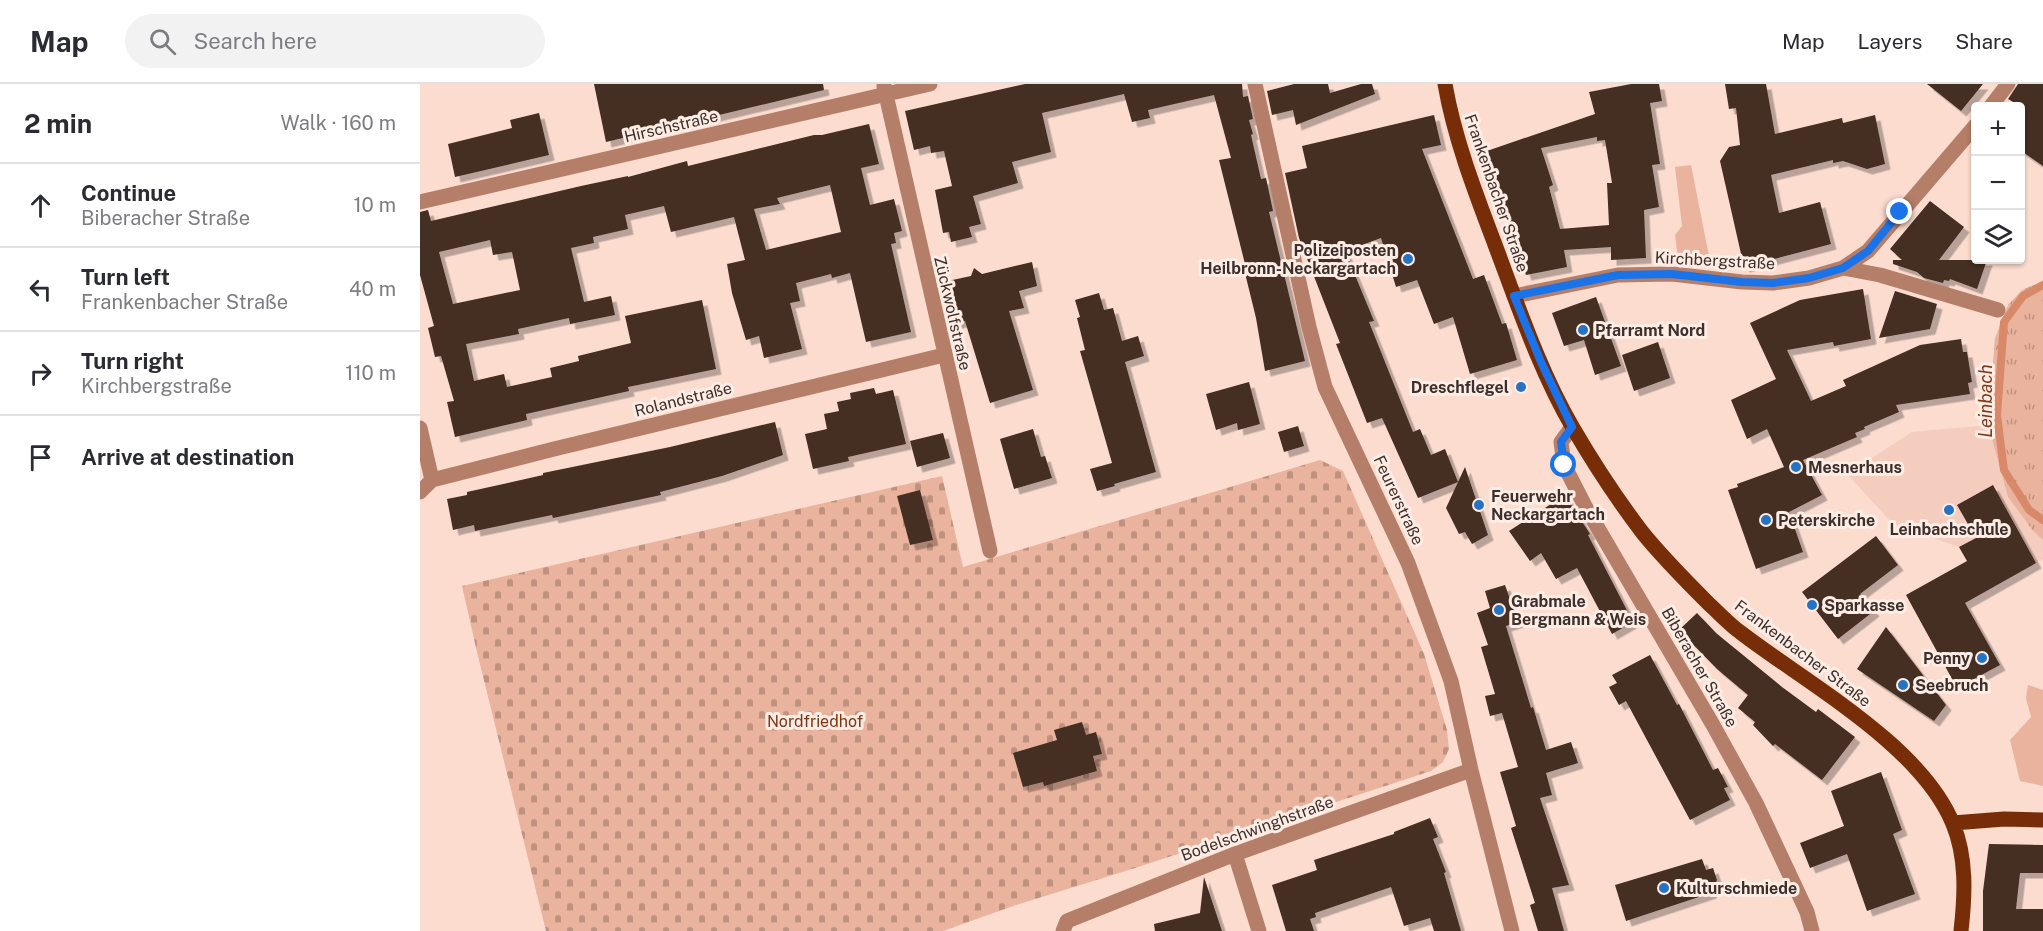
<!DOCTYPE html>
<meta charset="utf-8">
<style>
body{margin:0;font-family:"Public Sans",sans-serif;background:#f2f2f3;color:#2b2b33}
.controls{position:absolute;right:18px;top:18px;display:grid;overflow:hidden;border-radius:6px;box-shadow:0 2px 4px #0004}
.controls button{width:54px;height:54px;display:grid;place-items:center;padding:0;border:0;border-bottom:2px solid #e1e1e2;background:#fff;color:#2b2b33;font:30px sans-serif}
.stop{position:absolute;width:18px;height:18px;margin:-14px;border:4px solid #1a73e8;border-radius:50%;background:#fff}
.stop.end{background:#1a73e8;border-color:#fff;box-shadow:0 2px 6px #0008}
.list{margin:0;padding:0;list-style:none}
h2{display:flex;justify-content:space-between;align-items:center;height:78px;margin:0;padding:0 24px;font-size:26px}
h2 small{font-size:20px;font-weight:400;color:#7c7c81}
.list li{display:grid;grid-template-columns:39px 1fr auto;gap:18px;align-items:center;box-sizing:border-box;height:84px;padding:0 24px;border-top:2px solid #e1e1e2}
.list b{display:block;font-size:22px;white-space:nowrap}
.list p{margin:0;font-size:20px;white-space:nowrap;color:#7c7c81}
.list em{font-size:20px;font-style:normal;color:#7c7c81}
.icon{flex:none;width:33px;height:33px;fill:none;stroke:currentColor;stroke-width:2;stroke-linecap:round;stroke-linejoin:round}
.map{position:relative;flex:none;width:1623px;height:847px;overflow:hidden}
header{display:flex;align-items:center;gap:36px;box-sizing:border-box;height:84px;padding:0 30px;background:#fff;border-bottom:2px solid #e1e1e2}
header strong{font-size:28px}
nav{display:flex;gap:33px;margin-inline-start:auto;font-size:21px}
.search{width:420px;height:54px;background:#f2f2f3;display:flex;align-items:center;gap:15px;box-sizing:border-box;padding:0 21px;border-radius:33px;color:#7c7c81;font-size:22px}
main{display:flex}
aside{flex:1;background:#fff}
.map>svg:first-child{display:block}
</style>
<header>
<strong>Map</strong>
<div class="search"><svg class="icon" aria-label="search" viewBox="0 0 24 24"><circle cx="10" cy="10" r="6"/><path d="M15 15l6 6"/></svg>Search here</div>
<nav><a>Map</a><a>Layers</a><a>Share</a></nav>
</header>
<main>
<aside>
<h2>2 min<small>Walk · 160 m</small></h2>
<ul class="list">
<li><svg class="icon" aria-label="ahead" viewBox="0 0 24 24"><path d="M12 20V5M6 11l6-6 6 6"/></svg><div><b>Continue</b><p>Biberacher Straße</p></div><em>10 m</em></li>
<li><svg class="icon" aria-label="left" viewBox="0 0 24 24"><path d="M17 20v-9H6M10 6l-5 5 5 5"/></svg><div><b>Turn left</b><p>Frankenbacher Straße</p></div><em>40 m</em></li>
<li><svg class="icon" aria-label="right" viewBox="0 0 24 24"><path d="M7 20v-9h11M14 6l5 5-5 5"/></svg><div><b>Turn right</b><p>Kirchbergstraße</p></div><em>110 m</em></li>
<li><svg class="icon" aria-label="arrive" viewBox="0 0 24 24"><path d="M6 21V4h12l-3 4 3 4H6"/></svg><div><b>Arrive at destination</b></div></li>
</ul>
</aside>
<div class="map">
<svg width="1623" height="847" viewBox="0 0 1623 847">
<defs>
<pattern id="cemetery-stones" width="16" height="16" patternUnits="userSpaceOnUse" patternTransform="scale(1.5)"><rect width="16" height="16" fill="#eab39d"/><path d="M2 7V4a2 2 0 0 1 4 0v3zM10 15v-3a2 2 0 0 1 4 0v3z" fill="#bf9280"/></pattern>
<pattern id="park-tufts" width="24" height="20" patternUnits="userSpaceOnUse" patternTransform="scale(1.5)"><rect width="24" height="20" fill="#eab39d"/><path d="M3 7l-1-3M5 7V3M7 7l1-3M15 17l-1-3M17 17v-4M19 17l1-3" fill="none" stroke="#bf9280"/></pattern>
<filter id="shadow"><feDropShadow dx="5.5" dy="5.5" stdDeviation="0" flood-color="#0004"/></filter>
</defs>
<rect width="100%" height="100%" fill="#fbdccf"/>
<path fill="#f4cdbe" d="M1568,341L1588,413L1613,447L1623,456V475L1564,508L1539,463L1473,440L1427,390L1492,348Z"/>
<path fill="#eab39d" d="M1271,81L1290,177L1258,175L1255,151L1262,142L1255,83Z
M1608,601L1623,606V702L1600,697L1590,656L1611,633L1606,614Z"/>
<path fill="url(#cemetery-stones)" d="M900,376L923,387L1004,570L1027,646L1029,665L1023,678L1011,687L715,784L596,821L523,847H126L57,568L42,502L522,392L543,483Z"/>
<path fill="url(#park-tufts)" d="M1623,197V456L1613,447L1588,413L1568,341L1575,254L1588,221L1602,206Z"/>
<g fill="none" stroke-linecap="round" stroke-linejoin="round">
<path stroke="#d88969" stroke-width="8" d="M1623,201L1603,212L1584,238L1577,331L1584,386L1609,426L1623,436"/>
</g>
<path fill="#442d23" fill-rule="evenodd" filter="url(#shadow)" d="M174,0H403L404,6L186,58Z
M605,0H822L823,13L828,12L833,35L829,36L833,50L831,51L841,95L846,94L853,127L849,128L885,277L845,287L836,234L823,181L825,180L799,76L811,74L794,11L728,26L730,34L712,38L704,10L622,29L631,68L592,78L598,99L553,112L561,140L549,143L552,153L531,158L529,148L523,149L515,106L532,102L524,67L511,69L510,62L494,66L485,27Z
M874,0H908L910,9L941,0H952L955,10L876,41L873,26L852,31L847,7Z
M1211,0H1239L1242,17L1230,19L1240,80L1232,81L1239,123L1224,126L1226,174L1191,176V163L1144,166L1147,183L1106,191L1064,68L1175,30L1169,8ZM1177,53V57L1185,56L1192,99H1187L1189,141L1140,145L1129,103L1133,101L1121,64Z
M1305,0H1346L1355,50L1422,34L1423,39L1455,31L1465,80L1447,85L1423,77L1413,79V76L1351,91L1359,129L1400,118L1411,160L1324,183L1300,77L1309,63L1320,61L1316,24L1309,25Z
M1507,0H1563L1541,27Z
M1598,0H1623V82L1600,66V22L1588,15Z
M119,29L129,71L35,93L28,60L92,44L90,36Z
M1014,31L1021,61L1002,65L1053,195L1064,191L1082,240L1086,239L1097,276L1050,290L1033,233L1014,240L997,196L976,203L961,154L925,167L954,237L949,238L993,348L1000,345L1011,371L1025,365L1038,398L998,414L962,334L947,339L916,260L920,259L879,154L865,89L887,84L882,62Z
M449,40L459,80L441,84L450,121L474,115L482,147L474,149L476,159L471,160L491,248L446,258L430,189L412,194L411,190L376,199L380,217L370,219L382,265L344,274L339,252L326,256L312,209L307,180L325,176L314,133L251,148L244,122L205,131L208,145L173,153L174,159L151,164L164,218L191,212L195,231L150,240L149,234L98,245L99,250L46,260L54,297L84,290L87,303L132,293L130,284L159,277L158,272L211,259L205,232L282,216L296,285L208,303L209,307L106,330L107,336L35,353L27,318L34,317L21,272L15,273L8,244L14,242L0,191V128L8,126L11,137L161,102L208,92V93L267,77L268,82L394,51H402ZM410,101L421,148L346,166L334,125L360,120L357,114ZM70,156L73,171L92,168L100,206L33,220L19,168Z
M1510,117L1544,143L1519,176H1567L1557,205L1530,195L1529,197L1524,196L1523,199L1504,194L1497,188L1473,180V176H1482L1470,165Z
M612,178L617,202L599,207L604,224L589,227L613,306L570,319L545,237L533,240L523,198L551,192L554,184L562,190Z
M1443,205L1451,255L1414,262L1413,258L1367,266L1391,317L1426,302L1423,296L1500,261L1541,255L1543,268H1547L1552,298L1548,299L1550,310L1476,321L1479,328L1444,343L1445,345L1435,349L1437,353L1383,376L1402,411L1369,428L1383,468L1336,485L1308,406L1318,403L1317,400L1364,383L1347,345L1327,355L1311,316L1356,295L1330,239L1380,216Z
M1475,207L1517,220L1510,245L1459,254Z
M679,209L684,226L693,224L702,257L718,252L724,272L705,278L736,388L694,400L695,402L677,407L670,385L692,379L660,267L665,266L657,234L660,233L655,216Z
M1176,213L1201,282L1175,291L1164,256L1144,262L1132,229Z
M1238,258L1250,294L1214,307L1202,271Z
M829,298L840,340L818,346L817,339L796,346L786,310Z
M454,304L456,310L473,306L486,360L428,373L429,377L393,385L385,350L407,345L404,330L419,327L417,318L431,315L430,309Z
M355,338L363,371L302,392L240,408L241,411L133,434L132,431L55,447L54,441L33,446L27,415L47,411V408L123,391V389L250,363Z
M878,342L884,362L864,368L858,348Z
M613,345L621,373L625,372L632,394L594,405L580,355Z
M523,349L530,374L497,383L490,357Z
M1045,383L1068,451L1052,460L1045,448L1039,450L1026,424Z
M1573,401L1616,479L1545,519L1580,581L1537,604L1486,511L1547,477L1539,463L1556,454L1537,421Z
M500,406L513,456L490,461L477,412Z
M1145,411L1170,450L1168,451L1213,538L1192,550L1157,484L1136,495L1121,469L1110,477L1089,447Z
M1456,452L1478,481L1440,510L1454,527L1418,555L1382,508Z
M1085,501L1098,538L1086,542L1111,624L1113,623L1126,666L1151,658L1158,679L1126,689L1132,711L1120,714L1149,801L1132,804L1144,847H1118L1110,821L1115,819L1091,744L1096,742L1080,688L1098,683L1082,629L1070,632L1065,612L1075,610L1061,563L1068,561L1057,529L1070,524L1065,507Z
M1277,529L1296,549L1362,603L1396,628L1398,625L1435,653L1402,696L1355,660L1353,662L1333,641L1335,638L1318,624L1328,611L1297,585L1259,546Z
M1466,543L1526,621L1514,637L1437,585Z
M1230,571L1257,621L1259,620L1293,686L1298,684L1308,703L1304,704L1310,716L1270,736L1206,617L1199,621L1189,603L1197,599L1192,591Z
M662,638L666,651L676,648L682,670L673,672L677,687L624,702L623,698L603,703L593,669L637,656L634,646Z
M1461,688L1482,746L1473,750L1495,810L1447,827L1427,770L1390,784L1380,759L1424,742L1411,707Z
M1010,734L1018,753L1013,755L1026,788L1024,789L1041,847H1014L1010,834L984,842L971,803L895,829L896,833L890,835L894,847H866L852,801L897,786L894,776L974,750V748Z
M1569,760L1623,761V789H1600L1596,825H1623V847H1563V807Z
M1282,775L1286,786L1293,784L1297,796L1291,809L1206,837L1195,801Z
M784,793L802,847H735L734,840L780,829Z"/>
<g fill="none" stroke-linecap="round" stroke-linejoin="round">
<path stroke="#b47e68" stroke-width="15" d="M835,0L889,243L905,303L988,479L1031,597L1051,686L1092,847
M464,2L570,467
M1571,22L1588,0
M0,118L510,0
M1423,184L1460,191L1578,226
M1094,212L1198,191L1252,190L1322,198L1353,199L1389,194L1423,184L1448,167L1556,41
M1152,343L1141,358L1144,381L1165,422L1293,641L1336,719L1387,828L1392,847
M0,344L12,396L134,365L524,271
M0,408L12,396
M815,770L839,847
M643,847L647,837L815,770L1051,686"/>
<path stroke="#772d07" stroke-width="15" d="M1025,0C1034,53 1055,108 1074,158C1097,219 1120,288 1153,344C1174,380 1197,415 1222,448C1242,473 1266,497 1289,520C1299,529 1309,540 1320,548C1386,599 1501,661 1533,740C1547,774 1545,811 1541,847
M1533,739L1584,735L1623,736"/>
</g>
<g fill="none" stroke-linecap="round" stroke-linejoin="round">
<path stroke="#1a73e8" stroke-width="8" d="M1144,381L1141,358L1152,343L1121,278L1094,212L1198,191L1252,190L1322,198L1353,199L1389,194L1423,184L1448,167L1480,128"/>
</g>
<g fill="#2673c3" stroke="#ffece4" stroke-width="2">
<circle cx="988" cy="175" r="6"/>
<circle cx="1163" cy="246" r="6"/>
<circle cx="1101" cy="303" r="6"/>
<circle cx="1376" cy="383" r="6"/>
<circle cx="1059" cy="421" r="6"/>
<circle cx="1529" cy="426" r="6"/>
<circle cx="1346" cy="436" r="6"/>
<circle cx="1392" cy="521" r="6"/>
<circle cx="1079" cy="526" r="6"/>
<circle cx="1562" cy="574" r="6"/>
<circle cx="1483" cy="601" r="6"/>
<circle cx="1244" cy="804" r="6"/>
</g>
<g text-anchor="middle" stroke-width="6" stroke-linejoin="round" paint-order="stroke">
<g font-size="16" fill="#3c302c" stroke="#ffece4">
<text transform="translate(251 42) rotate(-13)" y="6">Hirschstraße</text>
<text transform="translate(1077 109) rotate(71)" y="6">Frankenbacher Straße</text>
<text transform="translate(1295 176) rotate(3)" y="6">Kirchbergstraße</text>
<text transform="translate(533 229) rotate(77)" y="6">Zückwolfstraße</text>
<text transform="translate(263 315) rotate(-14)" y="6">Rolandstraße</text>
<text transform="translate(979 416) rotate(65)" y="6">Feurerstraße</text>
<text transform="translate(1383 569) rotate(37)" y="6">Frankenbacher Straße</text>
<text transform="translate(1280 583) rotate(60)" y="6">Biberacher Straße</text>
<text transform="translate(837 744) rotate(-20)" y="6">Bodelschwinghstraße</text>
</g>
<g font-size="16" font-weight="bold" fill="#3c302c" stroke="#ffece4" text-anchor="start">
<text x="976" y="172" text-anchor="end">Polizeiposten<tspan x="976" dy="18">Heilbronn-Neckargartach</tspan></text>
<text x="1175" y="252">Pfarramt Nord</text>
<text x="1089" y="309" text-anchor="end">Dreschflegel</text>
<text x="1388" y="389">Mesnerhaus</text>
<text x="1071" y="418">Feuerwehr<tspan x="1071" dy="18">Neckargartach</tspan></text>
<text x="1358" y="442">Peterskirche</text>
<text x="1529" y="451" text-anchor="middle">Leinbachschule</text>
<text x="1091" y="523">Grabmale<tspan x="1091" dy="18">Bergmann &amp; Weis</tspan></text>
<text x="1404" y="527">Sparkasse</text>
<text x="1550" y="580" text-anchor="end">Penny</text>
<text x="1495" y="607">Seebruch</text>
<text x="1256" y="810">Kulturschmiede</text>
</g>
<g font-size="16" fill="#7e3615" stroke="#ffece4">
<text x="395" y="643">Nordfriedhof</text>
</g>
<g font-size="18" font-style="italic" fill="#803817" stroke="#ffece4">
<text transform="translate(1566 317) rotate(-90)" y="6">Leinbach</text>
</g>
</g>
</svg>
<div class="controls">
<button>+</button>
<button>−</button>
<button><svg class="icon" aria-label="layers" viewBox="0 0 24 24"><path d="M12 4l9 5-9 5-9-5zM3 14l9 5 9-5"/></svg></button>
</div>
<div class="stop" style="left:1144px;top:381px"></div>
<div class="stop end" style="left:1480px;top:128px"></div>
</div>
</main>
